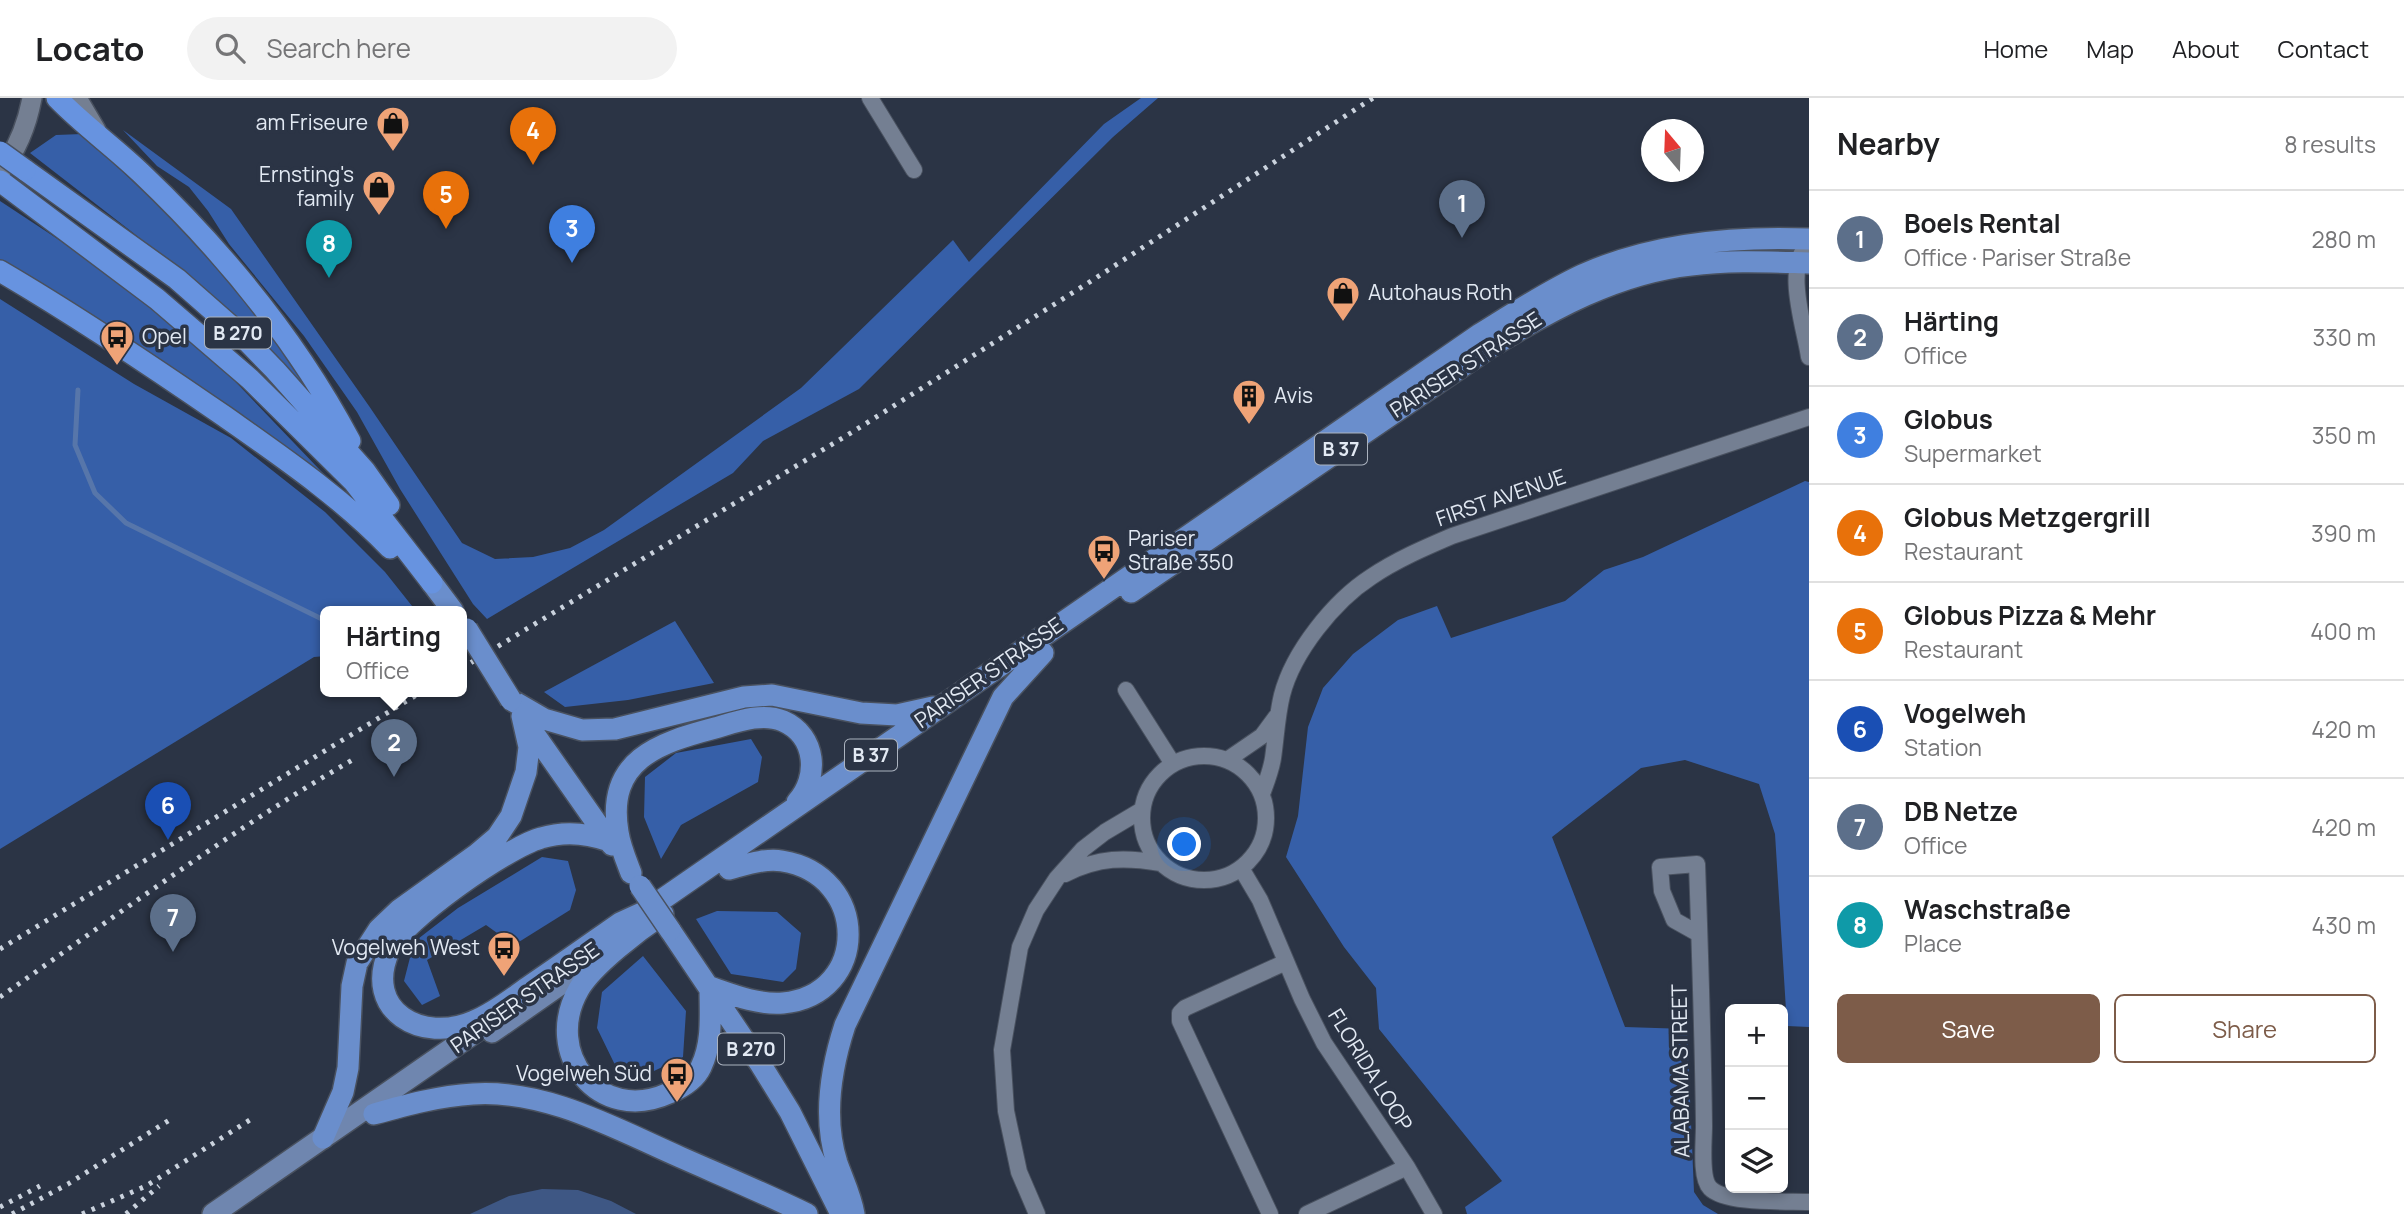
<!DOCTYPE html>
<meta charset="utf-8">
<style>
body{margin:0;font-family:Manrope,sans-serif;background:#f2f2f2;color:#202124}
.controls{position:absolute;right:21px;bottom:21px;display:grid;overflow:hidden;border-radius:10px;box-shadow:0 4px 10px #0003}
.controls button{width:63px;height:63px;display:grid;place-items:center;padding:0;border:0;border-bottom:2px solid #e0e0e0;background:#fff;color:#202124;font:35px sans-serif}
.compass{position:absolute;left:1641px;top:21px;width:63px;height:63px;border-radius:50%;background:#fff;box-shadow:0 4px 10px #0003;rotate:341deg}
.you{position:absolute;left:1185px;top:747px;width:24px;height:24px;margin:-18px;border:5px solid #fff;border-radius:50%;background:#1a73e8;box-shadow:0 0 0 10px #1a73e833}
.badge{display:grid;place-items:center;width:46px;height:46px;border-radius:50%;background:#7d5c49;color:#fff;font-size:23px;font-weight:700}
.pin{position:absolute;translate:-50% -58px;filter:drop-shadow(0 2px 4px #0008)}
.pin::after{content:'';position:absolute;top:37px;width:24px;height:21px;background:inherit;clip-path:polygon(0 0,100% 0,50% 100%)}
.popup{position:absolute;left:320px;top:508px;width:147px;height:91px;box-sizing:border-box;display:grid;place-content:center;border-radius:10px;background:#fff;filter:drop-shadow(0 2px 5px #0005);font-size:23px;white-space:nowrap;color:#757577}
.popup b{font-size:26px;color:#202124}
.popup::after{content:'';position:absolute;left:50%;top:100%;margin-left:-14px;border:14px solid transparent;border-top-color:#fff}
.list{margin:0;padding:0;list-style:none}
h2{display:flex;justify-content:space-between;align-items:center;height:91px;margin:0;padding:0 28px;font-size:30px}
h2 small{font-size:23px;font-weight:400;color:#757577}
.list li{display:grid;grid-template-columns:46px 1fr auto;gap:21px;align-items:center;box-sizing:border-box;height:98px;padding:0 28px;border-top:2px solid #e0e0e0}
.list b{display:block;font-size:26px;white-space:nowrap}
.list p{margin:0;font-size:23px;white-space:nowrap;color:#757577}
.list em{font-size:23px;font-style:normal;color:#757577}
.actions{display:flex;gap:14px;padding:21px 28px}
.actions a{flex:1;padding:16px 0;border:2px solid #7d5c49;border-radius:10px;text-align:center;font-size:24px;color:#7d5c49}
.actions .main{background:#7d5c49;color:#fff}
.icon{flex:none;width:38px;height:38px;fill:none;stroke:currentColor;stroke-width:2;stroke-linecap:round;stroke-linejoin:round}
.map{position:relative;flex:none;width:1809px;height:1116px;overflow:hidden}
header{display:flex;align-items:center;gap:42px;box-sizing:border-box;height:98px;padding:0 35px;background:#fff;border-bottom:2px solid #e0e0e0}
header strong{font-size:33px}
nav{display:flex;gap:38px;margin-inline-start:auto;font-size:24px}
.search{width:490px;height:63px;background:#f2f2f2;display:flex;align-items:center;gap:18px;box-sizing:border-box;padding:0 24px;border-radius:38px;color:#757577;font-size:26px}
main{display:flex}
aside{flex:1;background:#fff}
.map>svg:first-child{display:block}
</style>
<header>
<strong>Locato</strong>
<div class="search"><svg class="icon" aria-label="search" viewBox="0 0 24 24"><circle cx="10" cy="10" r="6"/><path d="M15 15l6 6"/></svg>Search here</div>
<nav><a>Home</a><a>Map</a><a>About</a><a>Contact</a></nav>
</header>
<main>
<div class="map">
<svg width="1809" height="1116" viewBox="0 0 1809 1116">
<rect width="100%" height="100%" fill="#2b3445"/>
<path fill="#3e5784" d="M542,1091L578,1092L611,1103L636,1116H470L509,1098Z"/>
<path fill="#365fa8" d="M1141,0H1158L1113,39L859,291L763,343L733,375L487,521L473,506L400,391L357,314L304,238L229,146L208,113L189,89L157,68L123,32L231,111L369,308L462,445L495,461L533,459L570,450L604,432L801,290L953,142L969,164L1104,26Z
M82,36L141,91L159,103L207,151L330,316L252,234L132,134L30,55L56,37Z
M0,103L85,159L204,251L342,395L0,166Z
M0,201L134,286L231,340L325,414L385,474L416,513H326V558L314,559L0,751Z
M1805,383L1809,384V929L1787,928L1775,736L1759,686L1685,662L1641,670L1552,739L1625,929L1687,931L1694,1094L1703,1107L1718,1116H1467L1465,1109L1502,1083L1379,931L1376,890L1344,849L1286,759L1298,718L1308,629L1323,590L1353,556L1398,522L1437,508L1451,540L1565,503L1604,472L1643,459Z
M675,523L714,585L628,602L565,609L544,594Z
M751,641L762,659L758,684L681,727L661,761L644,719L645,679L676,655Z
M542,759L568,763L576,792L570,812L514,847L486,827L427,862L440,898L422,907L404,883L414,844L458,810Z
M717,813L777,814L801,835L796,871L783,884L731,876L696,821Z
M643,858L686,913L683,959L654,973L616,969L597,930L602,894Z"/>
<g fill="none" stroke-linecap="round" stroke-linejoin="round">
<path stroke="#5776aa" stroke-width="5" d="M78,292L75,347L95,395L126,425L326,523"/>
<defs>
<path id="minor" d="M870,0L914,72
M1809,146C1783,168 1805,230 1809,259
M1126,592L1173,666
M1142 720a62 62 0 1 1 124 0a62 62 0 1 1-124 0Z
M1227,662L1262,638L1276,619
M1262,696C1266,685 1271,673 1273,660C1276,639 1277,617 1282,597C1293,554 1334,503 1371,479C1396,462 1424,450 1452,438L1809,319
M1241,770L1260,802L1302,901L1324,945L1407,1069L1434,1116
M1065,776C1099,759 1125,759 1161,765
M1699,836L1674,822L1662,793L1660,769L1697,766C1700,853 1703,941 1704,1028C1704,1043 1700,1080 1710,1090C1725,1106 1786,1103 1809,1104
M1037,1116L1019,1074L1006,1013L1002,952L1020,849L1036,812L1057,780L1083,751L1105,734L1142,712
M1270,1116L1180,923V915L1185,910L1286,864
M1307,1116L1407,1069"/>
<path id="tertiary" d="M77,0L96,32
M0,74C17,52 27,27 32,0"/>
<path id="secondary" d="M492,934L601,858
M213,1116L500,917"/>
<path id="primary" d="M432,485L453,513
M1131,494L1489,250C1551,212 1617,175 1691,167C1730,162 1770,164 1809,165
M513,603L544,621L582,632L615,631L744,599L772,597L861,615L897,617L933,609
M528,627L612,747
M609,743C587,735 564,733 541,740C508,749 403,822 389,853C363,913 422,946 474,923C494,915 511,901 528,889C559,868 590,846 620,825L644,814L1480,236C1514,215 1546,194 1582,177C1653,145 1733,138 1809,141
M631,775C626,762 620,748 618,734C606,662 658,645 715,630C736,624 762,614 783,623C817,638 819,680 797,704
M663,816C639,832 593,867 579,891C542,955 599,1027 669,995C681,990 695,982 701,969C713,944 710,916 710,889
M670,832L761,967L790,1014L841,1116
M710,889C733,897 758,907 783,905C870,897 870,777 782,763C765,760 745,767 729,771
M374,1016C406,1007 439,998 473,996C546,991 616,1031 680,1059C723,1078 766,1096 807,1116
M323,1040L343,994L348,970L352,888L357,865L379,831L399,812L477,756L497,739L511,718L526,674L529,649L522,618
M854,1116C851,1098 843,1082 837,1065C823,1021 831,970 845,927L1003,599L1043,555"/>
<path id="trunk" d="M57,0C83,27 114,49 141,75C224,154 296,241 350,343
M25,72L177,181L243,239L275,272L365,373L389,407
M0,83L157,201L250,281L354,384L432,485
M0,173C77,218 150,267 224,318C282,359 341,399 390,450"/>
</defs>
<use href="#minor" stroke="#49515f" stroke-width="18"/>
<use href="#tertiary" stroke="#49515f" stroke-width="22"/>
<use href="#secondary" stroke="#49515f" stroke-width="24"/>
<use href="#primary" stroke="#49515f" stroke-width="24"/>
<use href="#trunk" stroke="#49515f" stroke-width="24"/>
<use href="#minor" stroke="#747f92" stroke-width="16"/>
<use href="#tertiary" stroke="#747f92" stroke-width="19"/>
<use href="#secondary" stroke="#6f86af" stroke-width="21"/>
<use href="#primary" stroke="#6a8ecc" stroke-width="21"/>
<use href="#trunk" stroke="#6793e0" stroke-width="21"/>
<path stroke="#cad2dd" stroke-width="5" stroke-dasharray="3.5 7" stroke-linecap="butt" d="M462,570L854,333L1088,185L1373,0
M0,851L423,593
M0,899C116,818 231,732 354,661
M0,1109L40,1088
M12,1116L68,1086L171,1021
M82,1116L146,1088L253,1020
M126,1116L159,1088"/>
<defs>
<path id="primary-bridge" d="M467,531L511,602
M640,788L670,832"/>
<path id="trunk-bridge" d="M0,54L25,72"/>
</defs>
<use href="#primary-bridge" stroke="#49515f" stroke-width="24" stroke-linecap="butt"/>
<use href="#trunk-bridge" stroke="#49515f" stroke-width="24" stroke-linecap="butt"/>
<use href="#primary-bridge" stroke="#6a8ecc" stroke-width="21"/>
<use href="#trunk-bridge" stroke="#6793e0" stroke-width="21"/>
</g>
<defs>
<symbol id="shop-pin" viewBox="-11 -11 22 30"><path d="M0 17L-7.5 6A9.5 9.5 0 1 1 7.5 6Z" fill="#efa377" stroke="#2b3445"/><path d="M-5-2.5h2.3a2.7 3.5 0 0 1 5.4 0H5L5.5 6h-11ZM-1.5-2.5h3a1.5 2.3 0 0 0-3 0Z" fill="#111"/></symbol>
<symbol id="bus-pin" viewBox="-11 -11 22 30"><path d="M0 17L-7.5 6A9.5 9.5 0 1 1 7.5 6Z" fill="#efa377" stroke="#2b3445"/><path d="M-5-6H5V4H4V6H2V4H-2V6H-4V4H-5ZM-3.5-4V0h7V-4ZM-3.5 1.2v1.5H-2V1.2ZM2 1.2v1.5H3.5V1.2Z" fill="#111"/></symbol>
<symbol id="building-pin" viewBox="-11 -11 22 30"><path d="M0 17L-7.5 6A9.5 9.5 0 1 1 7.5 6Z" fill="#efa377" stroke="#2b3445"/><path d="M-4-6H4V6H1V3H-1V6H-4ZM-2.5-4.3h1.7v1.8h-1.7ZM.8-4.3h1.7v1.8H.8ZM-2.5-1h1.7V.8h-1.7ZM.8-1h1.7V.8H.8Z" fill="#111"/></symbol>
</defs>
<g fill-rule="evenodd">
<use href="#shop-pin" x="374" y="6" width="38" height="52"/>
<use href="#shop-pin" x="360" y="70" width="38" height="52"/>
<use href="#shop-pin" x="1324" y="176" width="38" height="52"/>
<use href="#bus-pin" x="98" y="220" width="38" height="52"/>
<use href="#building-pin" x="1230" y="279" width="38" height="52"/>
<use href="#bus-pin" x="1085" y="434" width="38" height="52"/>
<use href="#bus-pin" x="485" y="831" width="38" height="52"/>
<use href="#bus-pin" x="658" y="957" width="38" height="52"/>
</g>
<g text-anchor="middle" stroke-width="7" stroke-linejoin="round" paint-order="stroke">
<g fill="#2b3445" stroke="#abb3bf" stroke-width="2">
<rect x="205" y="219.5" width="66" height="31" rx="5"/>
<rect x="1315" y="335.5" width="52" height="31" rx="5"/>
<rect x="845" y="641.5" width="52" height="31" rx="5"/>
<rect x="718" y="935.5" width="66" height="31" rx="5"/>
</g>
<g font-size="19" font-weight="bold" fill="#e2e9f3">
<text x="238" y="242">B 270</text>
<text x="1341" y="358">B 37</text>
<text x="871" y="664">B 37</text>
<text x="751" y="958">B 270</text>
</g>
<g font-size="21" fill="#e2e9f3" stroke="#2b3445" text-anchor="end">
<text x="368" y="32">am Friseure</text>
<text x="354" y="84">Ernsting's<tspan x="354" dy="24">family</tspan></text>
<text x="1368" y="202" text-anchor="start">Autohaus Roth</text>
<text x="142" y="246" text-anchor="start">Opel</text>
<text x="1274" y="305" text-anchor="start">Avis</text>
<text x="1128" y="448" text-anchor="start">Pariser<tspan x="1128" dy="24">Straße 350</tspan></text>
<text x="480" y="857">Vogelweh West</text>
<text x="652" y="983">Vogelweh Süd</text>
</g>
<g font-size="21" fill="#e2e9f3" stroke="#2b3445">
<text transform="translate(1466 267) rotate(-33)" y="7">PARISER STRASSE</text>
<text transform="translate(1501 400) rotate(-19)" y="7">FIRST AVENUE</text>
<text transform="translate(989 575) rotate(-35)" y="7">PARISER STRASSE</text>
<text transform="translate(525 900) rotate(-35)" y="7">PARISER STRASSE</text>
<text transform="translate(1370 972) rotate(58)" y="7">FLORIDA LOOP</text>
<text transform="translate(1681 973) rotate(-91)" y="7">ALABAMA STREET</text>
</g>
</g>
</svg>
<div class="controls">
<button>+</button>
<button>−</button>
<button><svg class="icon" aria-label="layers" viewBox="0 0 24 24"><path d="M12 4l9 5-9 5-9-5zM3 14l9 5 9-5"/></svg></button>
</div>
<svg class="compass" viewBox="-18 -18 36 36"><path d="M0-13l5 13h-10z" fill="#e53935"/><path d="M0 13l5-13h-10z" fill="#757577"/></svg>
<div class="you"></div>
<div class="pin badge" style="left:1462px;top:140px;background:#5c6f8a">1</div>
<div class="pin badge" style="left:394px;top:679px;background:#5c6f8a">2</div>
<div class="popup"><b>Härting</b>Office</div>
<div class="pin badge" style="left:572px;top:165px;background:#3f7fe0">3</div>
<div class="pin badge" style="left:533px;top:67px;background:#e8710a">4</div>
<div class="pin badge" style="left:446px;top:131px;background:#e8710a">5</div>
<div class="pin badge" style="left:168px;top:742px;background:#1a4fb4">6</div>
<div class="pin badge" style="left:173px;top:854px;background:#5c6f8a">7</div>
<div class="pin badge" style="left:329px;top:180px;background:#0f9aa8">8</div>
</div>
<aside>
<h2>Nearby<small>8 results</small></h2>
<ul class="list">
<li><span class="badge" style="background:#5c6f8a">1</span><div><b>Boels Rental</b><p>Office · Pariser Straße</p></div><em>280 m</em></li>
<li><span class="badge" style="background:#5c6f8a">2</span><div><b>Härting</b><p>Office</p></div><em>330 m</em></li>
<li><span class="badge" style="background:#3f7fe0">3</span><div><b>Globus</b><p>Supermarket</p></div><em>350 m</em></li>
<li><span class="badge" style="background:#e8710a">4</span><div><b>Globus Metzgergrill</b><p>Restaurant</p></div><em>390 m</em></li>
<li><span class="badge" style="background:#e8710a">5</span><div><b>Globus Pizza &amp; Mehr</b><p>Restaurant</p></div><em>400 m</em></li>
<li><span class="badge" style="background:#1a4fb4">6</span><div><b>Vogelweh</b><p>Station</p></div><em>420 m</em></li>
<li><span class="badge" style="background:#5c6f8a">7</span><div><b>DB Netze</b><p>Office</p></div><em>420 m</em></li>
<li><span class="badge" style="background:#0f9aa8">8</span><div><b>Waschstraße</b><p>Place</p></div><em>430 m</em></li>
</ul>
<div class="actions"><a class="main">Save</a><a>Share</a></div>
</aside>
</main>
